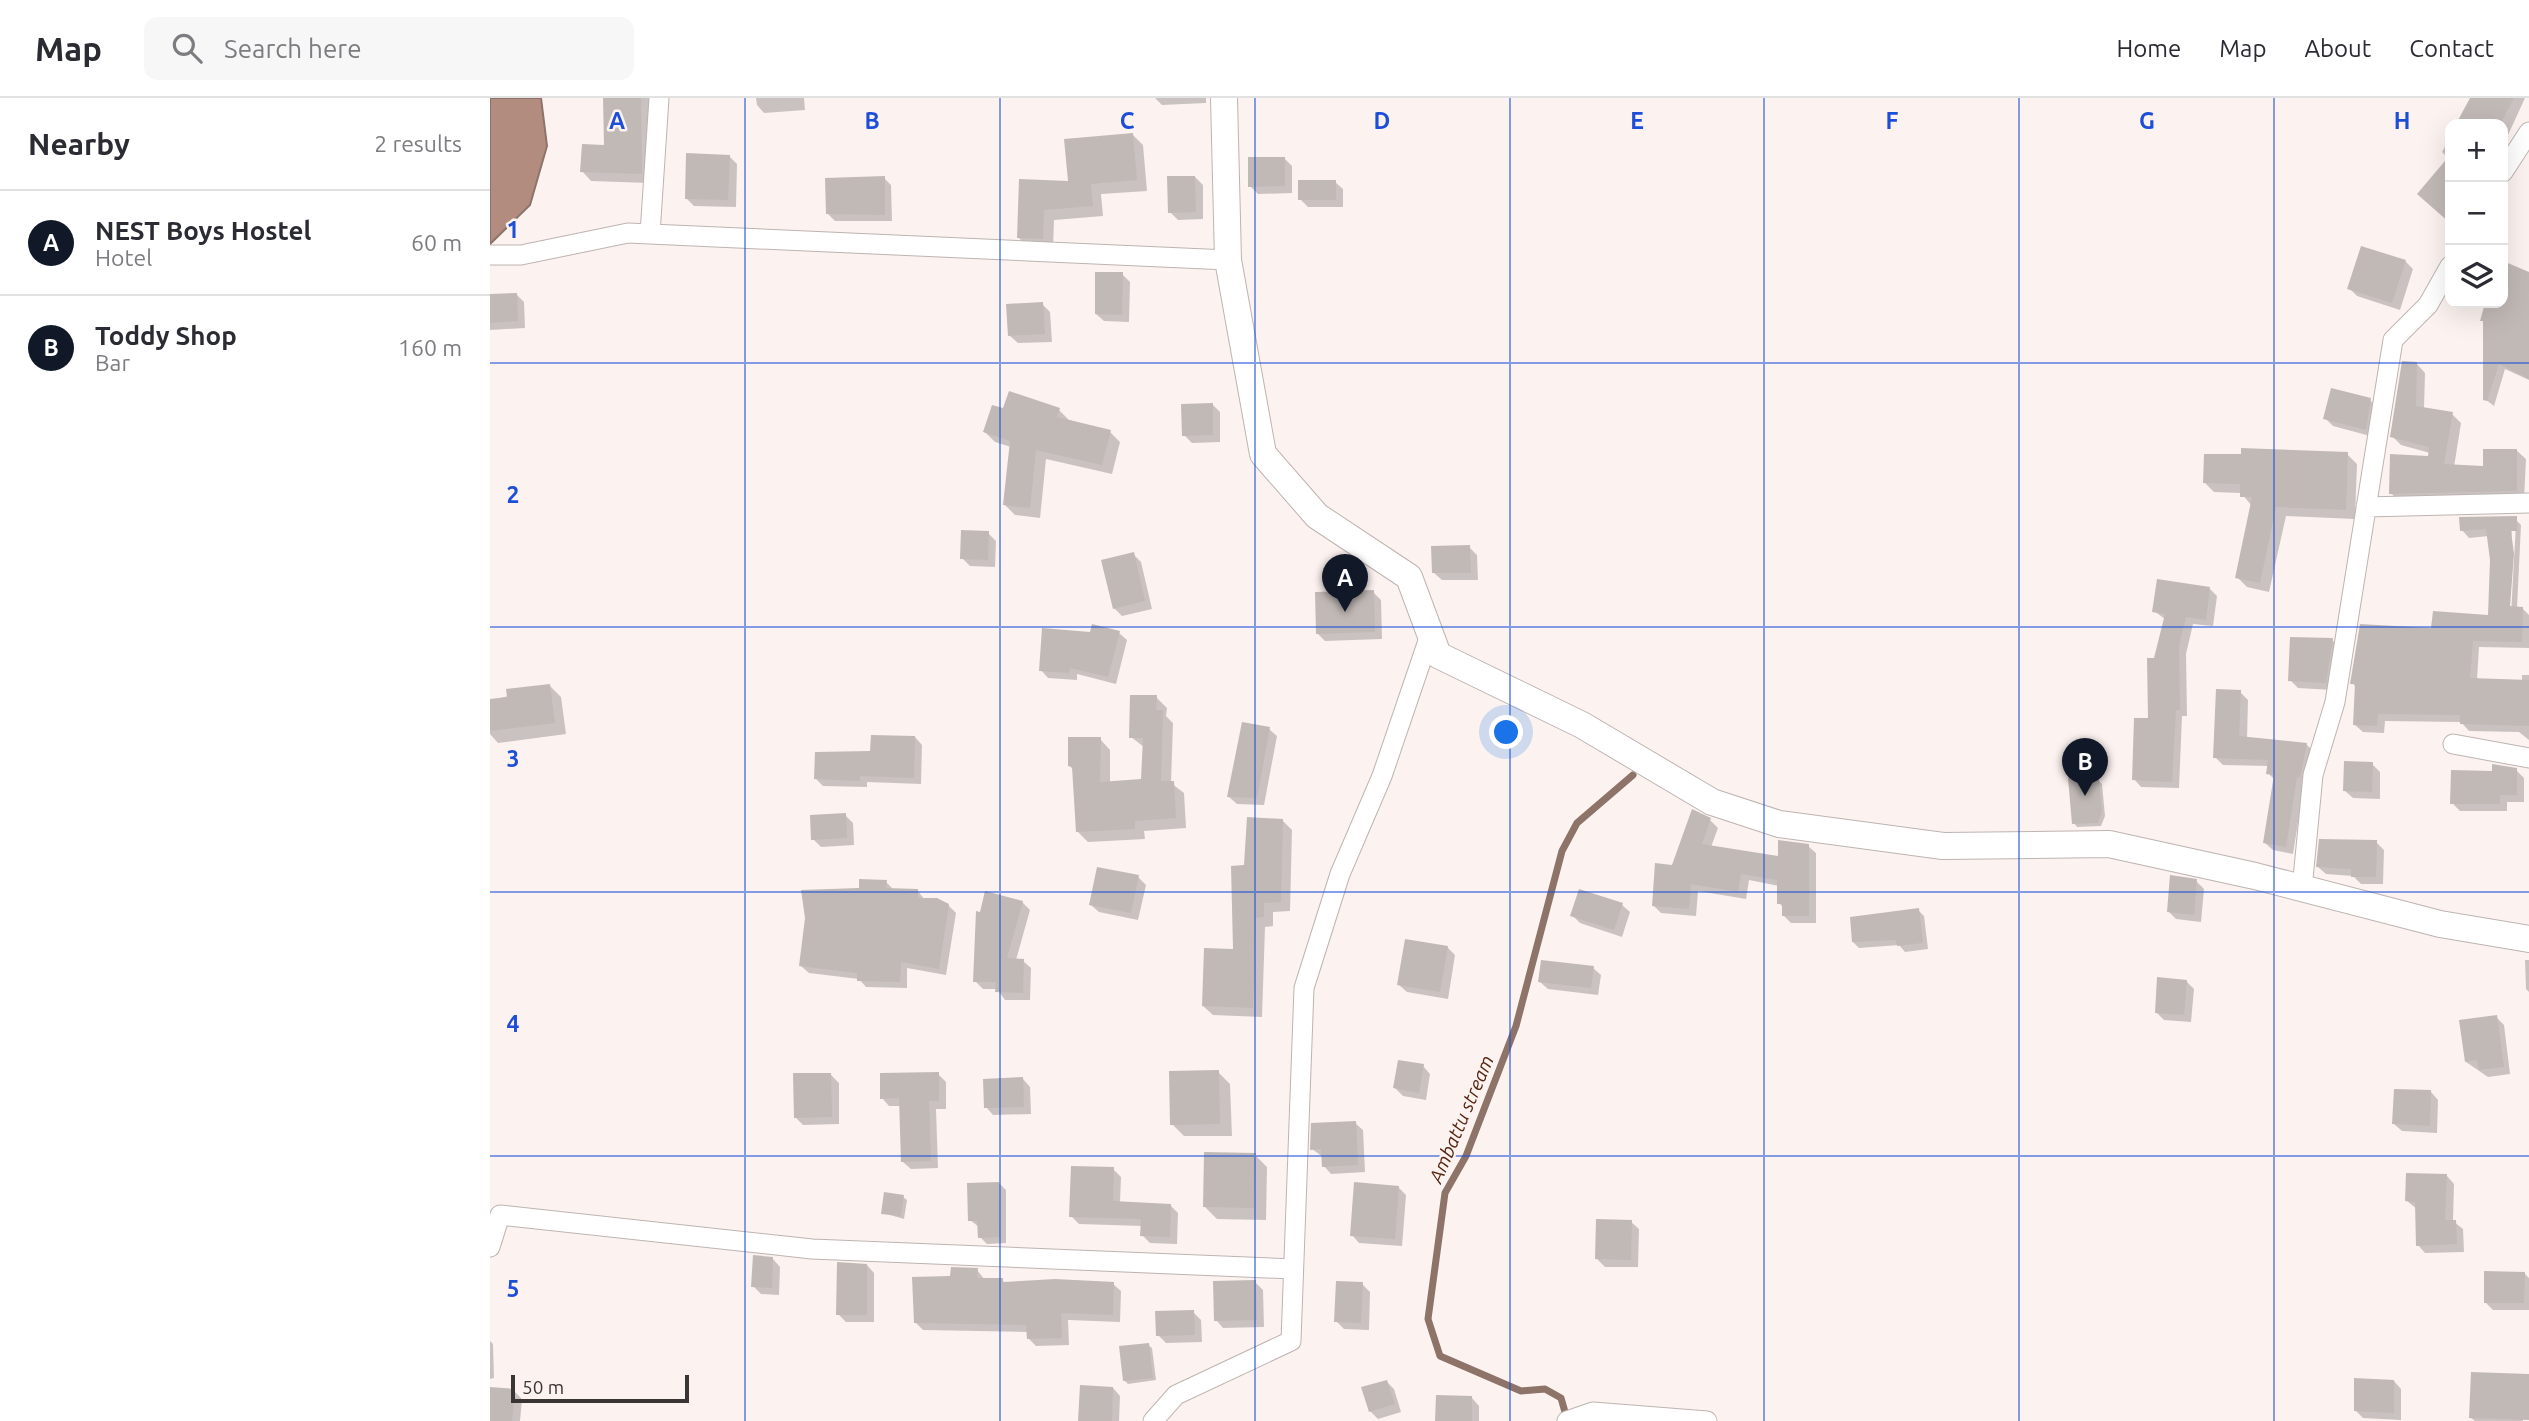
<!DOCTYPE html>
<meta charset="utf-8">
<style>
body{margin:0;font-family:Ubuntu,sans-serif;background:#f7f7f7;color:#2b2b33}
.controls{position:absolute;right:21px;top:21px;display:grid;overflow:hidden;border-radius:14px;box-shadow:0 7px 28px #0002}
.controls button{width:63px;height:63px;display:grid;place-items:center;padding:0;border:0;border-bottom:2px solid #e1e1e2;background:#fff;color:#2b2b33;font:35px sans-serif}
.scale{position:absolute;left:21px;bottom:18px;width:178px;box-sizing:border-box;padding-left:7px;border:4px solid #383534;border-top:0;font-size:19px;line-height:24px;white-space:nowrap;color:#383534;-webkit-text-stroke:5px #fcf3f0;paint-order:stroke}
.you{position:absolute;left:1017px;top:635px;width:24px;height:24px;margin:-18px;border:5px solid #fff;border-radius:50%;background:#1a73e8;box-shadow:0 0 0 10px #1a73e833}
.badge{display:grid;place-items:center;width:46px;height:46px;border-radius:50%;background:#111827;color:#fff;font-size:23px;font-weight:700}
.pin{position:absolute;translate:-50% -58px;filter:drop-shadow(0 2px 4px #0008)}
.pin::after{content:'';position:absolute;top:37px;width:24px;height:21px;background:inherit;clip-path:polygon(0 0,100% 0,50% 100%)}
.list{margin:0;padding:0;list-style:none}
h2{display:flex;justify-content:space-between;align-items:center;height:91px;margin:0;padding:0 28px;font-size:30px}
h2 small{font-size:23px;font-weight:400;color:#7c7c81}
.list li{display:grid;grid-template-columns:46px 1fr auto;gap:21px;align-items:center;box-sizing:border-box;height:105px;padding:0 28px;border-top:2px solid #e1e1e2}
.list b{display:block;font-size:26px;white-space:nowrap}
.list p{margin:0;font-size:23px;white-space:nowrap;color:#7c7c81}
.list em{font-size:23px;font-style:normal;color:#7c7c81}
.icon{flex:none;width:38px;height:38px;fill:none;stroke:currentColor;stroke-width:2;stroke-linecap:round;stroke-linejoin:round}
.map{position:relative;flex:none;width:2039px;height:1323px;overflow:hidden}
header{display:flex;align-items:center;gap:42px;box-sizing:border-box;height:98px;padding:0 35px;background:#fff;border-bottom:2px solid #e1e1e2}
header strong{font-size:33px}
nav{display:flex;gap:38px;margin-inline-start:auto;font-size:24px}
.search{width:490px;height:63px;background:#f7f7f7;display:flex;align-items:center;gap:18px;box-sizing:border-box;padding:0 24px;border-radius:14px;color:#7c7c81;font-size:26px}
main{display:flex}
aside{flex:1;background:#fff}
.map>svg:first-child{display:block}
</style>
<header>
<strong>Map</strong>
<div class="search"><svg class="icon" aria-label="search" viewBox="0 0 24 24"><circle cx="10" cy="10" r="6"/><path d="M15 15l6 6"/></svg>Search here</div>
<nav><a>Home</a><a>Map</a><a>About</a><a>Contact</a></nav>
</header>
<main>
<aside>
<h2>Nearby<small>2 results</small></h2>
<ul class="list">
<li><span class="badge">A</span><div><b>NEST Boys Hostel</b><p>Hotel</p></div><em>60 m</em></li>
<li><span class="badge">B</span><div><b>Toddy Shop</b><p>Bar</p></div><em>160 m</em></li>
</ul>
</aside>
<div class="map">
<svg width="2039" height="1323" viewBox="0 0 2039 1323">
<rect width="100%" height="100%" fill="#fcf3f0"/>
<path fill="#b28d7f" stroke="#8d7368" stroke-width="2" d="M0,0H51L57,48L40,107L0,146Z"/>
<path fill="#0003" fill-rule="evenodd" d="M114,0H159L160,85L101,83L92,73L116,49Z
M266,0H314L315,12L274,15L267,7Z
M665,0H716V5L672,7Z
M1988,0H2035L2013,48V26H1968L1980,3Z
M642,36L653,47L657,93L611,96L613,118L564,122L563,151L539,150L529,140L531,83L580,84Z
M1960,39V124L1937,104L1959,61L1952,54Z
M239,58L247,66L246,109L204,108L196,100Z
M794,60L802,68V95L768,96L760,88Z
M705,79L713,87V121L688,122L680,114Z
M394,80L401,87L402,123H345L338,116Z
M845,84L853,91V109H818L810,101Z
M1915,163L1923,171L1910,212L1867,198L1859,190Z
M632,176L640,184L639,224L614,223L606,216Z
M26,196L34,204L35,230L0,232V198Z
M552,206L560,214L562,244L528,245L520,238Z
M1995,230L2039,253V282L2015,271L2004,308L1995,301Z
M1926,265L1935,275L1934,311L1962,316L1971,325L1964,369L1995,370L2026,352L2036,361L2034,402L1910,405L1901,395L1939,360L1940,355L1911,347L1902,338Z
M1880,302L1888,310L1884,339L1843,328L1835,320Z
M722,306L730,314V344L702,345L694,337Z
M514,312H569L579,322L620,334L630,344L622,376L556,361L550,420L525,417L515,407L521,349L505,344L495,334Z
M1857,356L1867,366L1865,421L1796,418L1779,494L1757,489L1747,479L1762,408L1751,395L1724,394L1715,385Z
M2023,419L2031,427L2027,510H2032L2039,517V550L1989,549L1987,582L2032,583V577H2039V642L2029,634L1979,633L1971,624L1895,623L1894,635L1873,634L1865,627L1866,589L1862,585L1943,532L2000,518L2002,462L1999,438L1979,440L1972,432ZM2022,425H2026L2021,517H2018Z
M498,435L506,443L505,469L480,468L472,460Z
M979,449L987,457L988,482H952L944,475Z
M643,456L651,464L662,511L632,518L624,510Z
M1720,491L1727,498L1723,528L1703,526L1696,556L1697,618H1692L1689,690L1651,689L1644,681L1659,622L1665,562L1675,521L1664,513Z
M883,494L891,502L892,541L835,543L827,535Z
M602,535H629L637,542L626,586L587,576V582L558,580L551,572Z
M1842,542L1850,550L1843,592L1808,590L1800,582Z
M59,587L71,599L76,636L8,645L0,636V603Z
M1750,594L1758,602L1757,641L1816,646L1824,654L1814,686L1803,756L1783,752L1775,745L1785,682L1778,675L1779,668L1733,667L1725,659Z
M666,599L677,610L676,618L683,625L681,685L694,695L696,730L654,733L655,741L598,744L588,734L584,673L580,668L610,641L620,652V685L653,683L654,649L641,639Z
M779,631L787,638L774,707L747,706L739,699Z
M425,639L432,647L431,686L377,684V689L333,688L325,680Z
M1882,666L1890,674V701L1863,700L1855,693Z
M2026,672L2034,680V704H2017V713H1970L1962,705L2004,675Z
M1609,683L1612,686L1615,718L1611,728L1587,729L1584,725Z
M355,717L363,725L364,747L331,749L323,741Z
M1220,722L1228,730L1221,749L1289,760L1318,748L1326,755V825H1301L1293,817V809L1289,805V788L1259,782L1256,801L1208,793L1206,818L1171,815L1163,807L1184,769Z
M793,723L802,732L800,813L783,814V828L775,829L772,919L723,917L713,908L745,853L756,769Z
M1886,744L1894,752L1893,786H1871L1863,778L1836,776L1828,769Z
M648,779L656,787L648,822L609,814L601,807Z
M1706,783L1714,791L1711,824L1686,821L1678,813Z
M396,784L403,791L427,792L435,802L458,807L466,815L456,877L417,870V890L376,889L369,881L319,875L311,868L371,792Z
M1090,793L1132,807L1140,814L1132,839L1090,825L1082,817Z
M532,804L540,812L526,862L533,863L541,870L540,902H515L507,891H493L485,883Z
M1428,812L1434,818L1438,851L1415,854L1409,847L1369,850L1363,844Z
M957,849L965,857L958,901L917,894L909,887Z
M2035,862H2039V894L2036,891Z
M1103,870L1111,877L1108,897L1058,891L1050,884Z
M1696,883L1704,891L1701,924L1674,922L1666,914Z
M2006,919L2014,927L2020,976L1998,979L1976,964Z
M933,968L940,976L936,1002L913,998L905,990Z
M728,974L740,986L742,1038H694L682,1026Z
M448,976L456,984V1011H446L448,1070L421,1071L413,1064L411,1008H399L392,1000Z
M341,977L349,985V1026L313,1027L305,1019Z
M533,981L540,989L541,1016L503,1017L496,1009Z
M1941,994L1948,1002L1947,1035L1912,1033L1904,1026Z
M865,1025L873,1032L875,1074L841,1076L834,1068L833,1059L822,1051Z
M765,1057L777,1069L776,1122L727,1121L715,1109Z
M623,1071L631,1079L630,1105L680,1107L688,1115L687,1146L660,1145L652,1137L653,1128L589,1126L581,1118Z
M1957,1078L1964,1086L1963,1123L1973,1131L1974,1154L1935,1155L1928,1147L1927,1111L1917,1103Z
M509,1085L516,1092V1145L497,1146L490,1139L489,1129L480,1122Z
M908,1089L916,1097L912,1148L869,1145L862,1137Z
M413,1099L417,1102L414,1121L393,1115Z
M1141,1124L1149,1131L1148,1169H1115L1107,1161Z
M283,1161L290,1169L289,1197L271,1196L263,1188Z
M377,1167L384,1175V1224H356L348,1216Z
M487,1172L495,1182H512L515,1185L623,1186L631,1193L630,1224L578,1222L579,1247L546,1248L538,1240V1234L433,1232L425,1224L462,1179Z
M2034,1175L2039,1180V1212H2003L1995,1204Z
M765,1184L773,1192L774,1229L733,1230L726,1222Z
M872,1186L880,1194L879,1232L854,1231L846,1223Z
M703,1214L711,1222L712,1244L676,1245L668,1237Z
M0,1243L3,1246L4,1280L0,1281Z
M658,1247L662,1250L666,1282L638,1286L634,1282Z
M2039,1277V1311L2033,1312V1323H1985L1981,1320Z
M1904,1283L1911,1291V1322L1873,1320L1865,1312Z
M897,1284L904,1291L911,1314L888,1321L880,1313Z
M623,1290L630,1298L629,1323H590Z
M0,1291L24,1293L32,1301L30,1323H0Z
M982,1300L989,1308V1323H947Z"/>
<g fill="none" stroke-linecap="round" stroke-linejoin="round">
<path stroke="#8d7368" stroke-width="7" d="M1073,1320L1075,1314L1071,1300L1055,1291L1031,1293L950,1258L938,1221L955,1095L976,1058L1026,928L1072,753L1087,725L1143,677"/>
</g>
<path fill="#c1b9b6" d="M113,0H151L152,76L90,74L92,46L114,47Z
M1980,0H2024L2010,26H1966Z
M643,35L647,82L601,86L603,108L554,112L553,141L527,140L529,81L578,83L574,41Z
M196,55L240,57L238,102L195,101Z
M1960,57V125L1927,96Z
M758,59H795V88L758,89Z
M395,78V117L336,116L335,80Z
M677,78H705L706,114L678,115Z
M808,82H846V102H808Z
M1871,148L1916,162L1902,205L1857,191Z
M2013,163L2039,174V281L2009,266L1997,303L1993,302V223H1990L1995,205H2013Z
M605,174H633L632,217L605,216Z
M27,195L28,223L0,225V196Z
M553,204L555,236L518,238L516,206Z
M1912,263L1927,264L1926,308L1963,314L1954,366L1993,368V351H2027V393L1899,396L1900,356L1938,358L1939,349L1900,339Z
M1841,290L1881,300L1876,332L1833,321Z
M519,293L570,310L567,319L621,332L612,367L546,352L540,410L513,407L520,343L493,334L502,307L513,310Z
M723,305V337L692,338L691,306Z
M1751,350L1858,354L1856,412L1786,409L1770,485L1745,480L1762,399H1750V386L1713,385L1714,356H1751Z
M2027,418V433H2021L2024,456L2020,508L2033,509L2032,544L1983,543L1980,580L2039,582V628L1970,626V617L1888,616L1887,628L1863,627L1865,586H1860L1870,526L1941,530L1943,513L1998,517L2000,462L1996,431L1970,433L1969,419Z
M471,432L499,433L498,462L470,461Z
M980,447L981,475H942L941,448Z
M644,454L655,503L623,511L611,462Z
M1667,481L1720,489L1716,522L1696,519L1689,548L1690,612H1686L1682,684L1642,682L1644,620H1658L1657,560H1664L1675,516L1662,514Z
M884,492L885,534L826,536L825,494Z
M602,526L630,533L618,579L580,570L579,575L549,573L552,530L600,534Z
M1800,539L1843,540L1836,585L1798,583Z
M60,586L65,625L0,633V601L17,599L16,591Z
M1726,591L1751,592L1749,638L1817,645L1810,680L1807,679L1796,749L1773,745L1784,677L1776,676L1778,662L1723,660Z
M640,597H667L666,612H673L671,683H684L686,720L645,723V731L586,734L582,669L578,668V639H611L610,684L651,681L653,640H639Z
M752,624L780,629L767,700L737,699Z
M381,637L425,638L424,680L370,678V683L324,681L325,654L380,653Z
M1854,663L1883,664L1882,694L1853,693Z
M2002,666L2027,670V697H2010V706H1960L1961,672L2002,673Z
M1578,680L1609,681L1612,714L1608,725L1582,726Z
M1202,711L1221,720L1212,746L1288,758V742L1319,746V818H1292V806H1287V782L1251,776L1248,794L1201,786L1199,811L1162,808L1165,765L1182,767Z
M356,715L357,740L321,742L320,717Z
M757,719L793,721L791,804L774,805V819L766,820L763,910L712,908L714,850L743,851L741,768L754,767Z
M1829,741L1887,742L1886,779H1861V771L1826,769Z
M607,769L649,777L641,815L599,807Z
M1680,777L1707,781L1704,817L1677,814Z
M369,781L397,782L396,790L428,791V800H447L459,806L449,871L411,864L410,884L367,883V875L309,868L315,820L311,792L369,790Z
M1089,791L1133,805L1124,832L1080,818Z
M495,793L533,803L517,860L534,861L533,895L505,894L506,884H483L486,813L490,814Z
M1429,810L1433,845L1407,848L1406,842L1362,844L1360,819Z
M915,841L958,848L950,894L907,887Z
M1051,862L1104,868L1101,890L1048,884Z
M1667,879L1697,882L1694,917L1665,915Z
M2007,917L2014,969L1989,972L1987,962L1975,964L1969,922Z
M908,962L934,966L929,995L903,990Z
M729,972L730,1026L680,1027L679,973Z
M449,974V1003H439L441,1063L411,1064L409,1000L390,1001V975Z
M303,975H341L342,1019L304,1020Z
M533,979L534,1009L494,1010L493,981Z
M1904,991L1941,992L1940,1028L1902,1026Z
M866,1023L868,1067L832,1069L831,1051L820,1052L821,1025Z
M714,1054L766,1055L764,1110L713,1109Z
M581,1068L624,1069L623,1103L681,1106L680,1139L650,1138L651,1121L579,1119Z
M1916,1075L1957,1076L1955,1122H1966L1967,1146L1926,1148L1925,1104L1915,1103Z
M509,1084L510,1139L488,1140L487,1123H478L477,1085Z
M864,1084L909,1088L905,1141L860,1138Z
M394,1094L414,1097L411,1118L391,1116Z
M1106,1121L1142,1122L1141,1162L1105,1161Z
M263,1157L283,1159L282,1190L261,1189Z
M347,1164L377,1166V1217H346Z
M461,1169L488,1170L487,1180H513V1184L565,1181L624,1184L623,1217L571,1215L572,1240L537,1241L536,1227L424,1225L422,1179L460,1178Z
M1994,1173L2035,1174L2034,1205H1994Z
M766,1182L767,1222L724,1223L723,1183Z
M846,1183L873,1184L871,1225L844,1224Z
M704,1212L705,1237L666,1238L665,1213Z
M659,1245L663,1280L633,1283L629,1248Z
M1981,1274L2039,1276V1322L1979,1320Z
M1864,1280L1904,1282V1315L1864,1313Z
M897,1282L905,1306L879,1314L871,1289Z
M590,1287L623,1289L622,1323H588Z
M0,1289L25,1291L22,1323H0Z
M946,1297L982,1298V1323H945Z"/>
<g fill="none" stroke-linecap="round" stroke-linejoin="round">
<defs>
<path id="street" d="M2013,74L2039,34
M160,136L169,0
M0,157H31L138,135L738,162
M1876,409L2039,405
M1963,646L2039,660
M1812,791L1823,677L1845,604L1903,242L1938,207L1960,168
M0,1149L10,1117L322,1151L803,1171
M663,1323L686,1297L801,1243L814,890L850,776L892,678L940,537
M1077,1323L1103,1314L1217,1323"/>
<path id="secondary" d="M734,0L738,162L773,356L827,418L919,479L948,557L1092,627L1222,704L1289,726L1453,748L1619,746L1765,778L1950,826L2039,841"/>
</defs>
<use href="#street" stroke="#bdb4b1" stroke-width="21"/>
<use href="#secondary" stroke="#bdb4b1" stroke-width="28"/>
<use href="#street" stroke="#fff" stroke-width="19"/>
<use href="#secondary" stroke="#fff" stroke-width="26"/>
</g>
<path fill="none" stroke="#1d4ed8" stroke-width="2" stroke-opacity="0.55" d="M255,0V1323M510,0V1323M765,0V1323M1020,0V1323M1274,0V1323M1529,0V1323M1784,0V1323M0,265H2039M0,529H2039M0,794H2039M0,1058H2039"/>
<g text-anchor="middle" stroke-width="5" stroke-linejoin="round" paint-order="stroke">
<g font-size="19" font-style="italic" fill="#562510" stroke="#fcf3f0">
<text transform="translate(971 1021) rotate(-67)" y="7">Ambattu stream</text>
</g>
</g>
<g font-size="23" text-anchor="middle" font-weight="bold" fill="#1d4ed8" stroke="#fcf3f0" stroke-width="5" stroke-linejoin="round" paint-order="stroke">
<text x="127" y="31">A</text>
<text x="382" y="31">B</text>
<text x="637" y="31">C</text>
<text x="892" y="31">D</text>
<text x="1147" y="31">E</text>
<text x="1402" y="31">F</text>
<text x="1657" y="31">G</text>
<text x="1912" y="31">H</text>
<text x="23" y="140">1</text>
<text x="23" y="405">2</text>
<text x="23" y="669">3</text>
<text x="23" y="934">4</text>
<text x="23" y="1199">5</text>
</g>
</svg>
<div class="controls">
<button>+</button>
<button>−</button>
<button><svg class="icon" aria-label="layers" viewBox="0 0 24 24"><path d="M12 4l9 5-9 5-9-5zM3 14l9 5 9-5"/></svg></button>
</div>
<div class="scale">50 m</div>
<div class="you"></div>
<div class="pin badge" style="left:855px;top:514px">A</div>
<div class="pin badge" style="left:1595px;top:698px">B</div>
</div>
</main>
